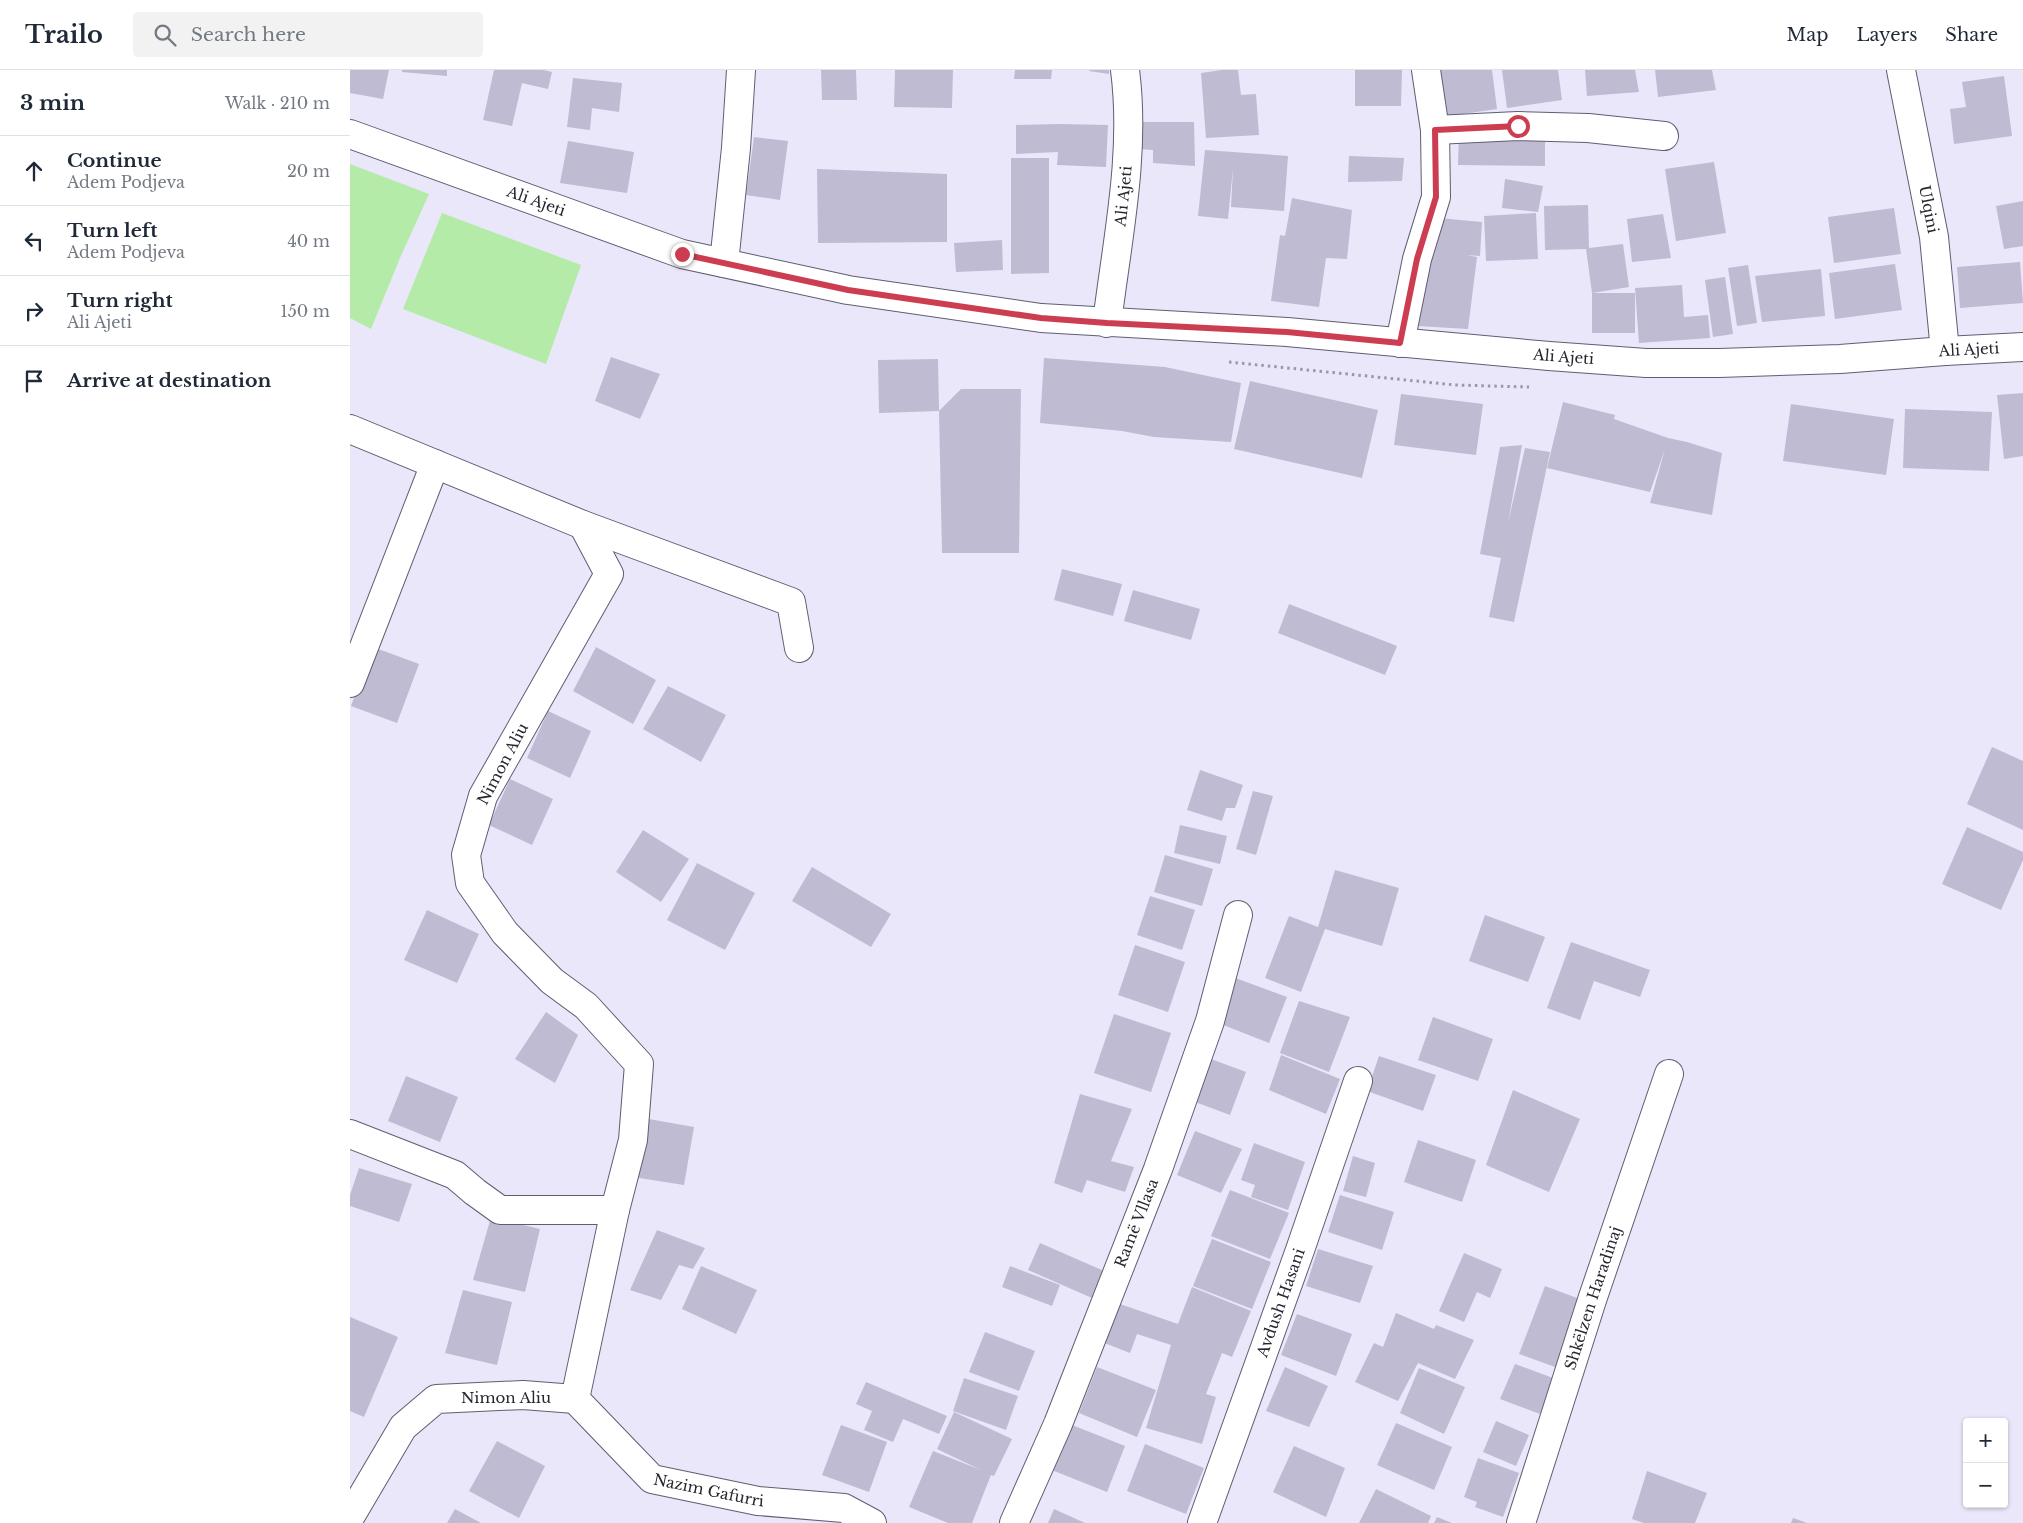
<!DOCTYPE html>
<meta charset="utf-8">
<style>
body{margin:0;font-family:"Libre Baskerville",serif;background:#f2f2f3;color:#1f2937}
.controls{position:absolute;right:15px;bottom:15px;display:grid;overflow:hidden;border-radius:5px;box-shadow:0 1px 4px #0004}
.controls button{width:45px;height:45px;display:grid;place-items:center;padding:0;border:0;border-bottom:1px solid #e0e1e3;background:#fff;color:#1f2937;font:25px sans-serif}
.stop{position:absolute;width:15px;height:15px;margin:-11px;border:4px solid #cd3d51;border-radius:50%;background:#fff}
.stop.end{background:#cd3d51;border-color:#fff;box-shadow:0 1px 5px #0008}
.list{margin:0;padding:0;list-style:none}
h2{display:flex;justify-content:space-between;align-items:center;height:65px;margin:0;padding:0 20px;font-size:21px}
h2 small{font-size:16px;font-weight:400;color:#747a83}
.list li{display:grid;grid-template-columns:32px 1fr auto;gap:15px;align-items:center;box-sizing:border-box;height:70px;padding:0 20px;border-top:1px solid #e0e1e3}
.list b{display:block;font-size:19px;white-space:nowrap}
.list p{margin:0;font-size:16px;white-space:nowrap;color:#747a83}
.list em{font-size:16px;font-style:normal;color:#747a83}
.icon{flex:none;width:28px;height:28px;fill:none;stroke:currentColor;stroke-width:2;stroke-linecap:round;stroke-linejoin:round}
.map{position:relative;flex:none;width:1673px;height:1453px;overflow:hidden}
header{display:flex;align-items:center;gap:30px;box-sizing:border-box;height:70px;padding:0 25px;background:#fff;border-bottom:1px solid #e0e1e3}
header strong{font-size:24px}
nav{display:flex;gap:28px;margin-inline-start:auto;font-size:18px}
.search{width:350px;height:45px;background:#f2f2f3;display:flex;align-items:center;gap:12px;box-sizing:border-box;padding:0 18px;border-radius:5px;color:#747a83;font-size:19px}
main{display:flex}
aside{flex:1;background:#fff}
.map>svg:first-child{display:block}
</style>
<header>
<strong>Trailo</strong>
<div class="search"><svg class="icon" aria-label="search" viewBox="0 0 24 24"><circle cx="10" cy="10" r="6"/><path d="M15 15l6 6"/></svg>Search here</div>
<nav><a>Map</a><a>Layers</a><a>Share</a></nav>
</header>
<main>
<aside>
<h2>3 min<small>Walk · 210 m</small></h2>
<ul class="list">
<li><svg class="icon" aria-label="ahead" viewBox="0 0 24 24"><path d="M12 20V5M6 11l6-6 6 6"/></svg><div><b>Continue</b><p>Adem Podjeva</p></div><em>20 m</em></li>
<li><svg class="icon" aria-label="left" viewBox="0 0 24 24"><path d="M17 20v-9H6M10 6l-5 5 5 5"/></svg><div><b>Turn left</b><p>Adem Podjeva</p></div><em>40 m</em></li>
<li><svg class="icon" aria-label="right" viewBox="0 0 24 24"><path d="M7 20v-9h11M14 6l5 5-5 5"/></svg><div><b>Turn right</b><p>Ali Ajeti</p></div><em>150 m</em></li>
<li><svg class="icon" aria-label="arrive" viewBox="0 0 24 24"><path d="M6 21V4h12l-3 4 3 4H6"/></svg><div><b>Arrive at destination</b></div></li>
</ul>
</aside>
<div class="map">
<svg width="1673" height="1453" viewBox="0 0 1673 1453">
<rect width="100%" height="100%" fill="#eae7fb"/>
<path fill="#b4eba8" d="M0,94L79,124L50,188L21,259L0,248Z
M92,143L231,195L196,294L53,239Z"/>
<path fill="#bebbd3" d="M0,0H39L33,29L0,23Z
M52,0H97V6L52,2Z
M144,0H193L202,2L198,19L172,13L162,56L133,50Z
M471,0H506L507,30H472Z
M545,0H603L602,38L544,37Z
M665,0H702L701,9H664Z
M740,0H759V4L739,1Z
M872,0H888L891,25L906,24L909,65L856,68L851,3Z
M1005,0H1052L1051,36H1005Z
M1086,0H1142L1147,39L1092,47Z
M1152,0H1208L1212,30L1157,38Z
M1235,0H1285L1289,22L1237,26Z
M1305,0H1362L1366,20L1308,27Z
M1654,6L1662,66L1604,74L1600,39L1616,37L1612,12Z
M223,8L272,13L269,42L242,38L240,60L217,57Z
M788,52H844L845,96L803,93V80L788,79Z
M709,54L758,55L756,97L707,95L708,82L666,84V55Z
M1109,64L1195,65V96L1108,95Z
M404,67L438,71L430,130L396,125Z
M218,71L284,82L277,123L210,113Z
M855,80L938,86L934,141L881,137L883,98L878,149L848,146Z
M999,86L1054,88L1052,111L998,112Z
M661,88H699V203L661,204Z
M1364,92L1376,163L1326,171L1315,99Z
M467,99L597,104V172L468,173Z
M1155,109L1193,116L1188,142L1152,138Z
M942,128L1002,140L997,189L976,188L969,237L921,231L930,165L935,166Z
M1673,131V176L1654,179L1646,136Z
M1238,135L1239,178L1273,174L1279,217L1242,223L1236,179L1195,180L1194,136Z
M1544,138L1551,184L1484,193L1478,147Z
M1186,143L1188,189L1136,191L1134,146Z
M1313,144L1321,188L1282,192L1277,149Z
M1089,148L1132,152L1130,186L1117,185L1127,187L1118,259L1068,256L1074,183Z
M652,170L653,200L606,202L604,173Z
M1670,192L1673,233L1610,238L1607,197Z
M1545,194L1552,240L1485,249L1479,203Z
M1398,195L1407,253L1387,256L1378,198Z
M1471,199L1475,246L1412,252L1405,206Z
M1375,207L1383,264L1363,267L1355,210Z
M1332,215L1334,247L1358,245L1360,268L1289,273L1285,218Z
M1242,223H1285V263H1242Z
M261,287L310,304L290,349L245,331Z
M694,288L815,297L891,313L881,372L804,367L772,361L690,353Z
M588,289L589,341L611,319H671L669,483H592L589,341L529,343L528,290Z
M900,311L1028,340L1012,408L884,379Z
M1673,323V386L1654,389L1647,325Z
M1051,324L1133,334L1126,385L1044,375Z
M1213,332L1265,345L1264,349L1318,368L1337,372L1372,383L1362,445L1300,433L1315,379L1300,422L1197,398Z
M1441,334L1544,349L1536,405L1433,391Z
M1555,339L1642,342L1639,401L1553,398Z
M1172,375L1158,453L1175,378L1200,382L1164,552L1139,547L1151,488L1130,484L1150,377Z
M712,499L772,514L763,546L704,530Z
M783,520L850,539L841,570L774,551Z
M939,534L1047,576L1035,605L928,563Z
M23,577L69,594L47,653L1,636Z
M246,577L306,610L283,654L223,621Z
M318,616L376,645L351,692L293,659Z
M198,641L241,661L220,708L177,688Z
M1642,677L1673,691V760L1617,734Z
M850,700L893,715L885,738H876L872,751L837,740Z
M160,709L203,729L182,775L139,755Z
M903,721L923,726L906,785L886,779Z
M830,755L877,766L870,794L824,783Z
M1617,757L1673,782V790L1651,840L1592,814Z
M293,760L339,789L311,832L266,802Z
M815,785L863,799L852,836L804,822Z
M347,793L405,823L375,880L317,850Z
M462,797L541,844L521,877L442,831Z
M985,800L1049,818L1032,876L975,859L951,922L915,908L939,846L968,857Z
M800,826L845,840L832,880L787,865Z
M77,840L129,864L107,913L54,890Z
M1135,845L1195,867L1178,912L1119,891Z
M1221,872L1300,900L1290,927L1244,911L1230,950L1197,938Z
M785,875L835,892L818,942L768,925Z
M880,906L937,927L919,973L863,951Z
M949,931L1000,947L979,1002L930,983Z
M196,942L228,965L205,1013L165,989Z
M764,944L821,963L801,1022L744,1003Z
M1083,947L1143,969L1128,1011L1068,990Z
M931,985L990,1009L976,1044L919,1020Z
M853,986L896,1002L880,1045L837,1029Z
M1029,986L1086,1005L1073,1041L1017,1021Z
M56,1006L108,1027L90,1072L38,1051Z
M1163,1020L1230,1049L1199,1122L1136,1095Z
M730,1024L782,1039L761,1091L784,1097L775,1122L737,1110L732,1123L704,1113Z
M293,1048L344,1057L334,1115L283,1107Z
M845,1061L892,1079L871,1123L827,1105Z
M1068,1070L1126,1090L1112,1132L1054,1112Z
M904,1073L955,1092L938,1140L901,1127L905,1115L891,1110Z
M1003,1086L1025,1093L1016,1127L993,1121Z
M9,1098L62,1114L49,1152L0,1136V1125Z
M880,1120L939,1143L920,1189L861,1166Z
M990,1125L1044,1142L1032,1180L978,1162Z
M141,1147L190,1159L175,1222L123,1210Z
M307,1160L355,1178L343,1199L329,1195L311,1230L280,1220Z
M862,1169L921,1192L902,1239L843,1216Z
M690,1173L754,1201L742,1228L678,1200Z
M968,1179L1023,1196L1010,1233L956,1216Z
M1114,1183L1152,1199L1140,1228L1127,1222L1114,1252L1089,1241Z
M351,1196L407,1220L386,1264L332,1239Z
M660,1196L710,1215L702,1236L652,1217Z
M1195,1216L1235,1231L1208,1298L1169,1284Z
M842,1217L901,1241L882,1287L872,1283L856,1324L866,1327L852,1374L796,1358L821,1275L787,1264L780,1283L752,1272L770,1234L828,1254Z
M113,1220L162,1232L147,1295L95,1283Z
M1046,1243L1084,1259L1086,1255L1124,1270L1105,1309L1068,1293L1048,1331L1005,1312L1024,1273L1033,1277Z
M947,1244L1002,1264L986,1306L931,1285Z
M0,1247L48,1267L14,1347L0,1341Z
M635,1262L685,1281L669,1321L619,1302Z
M1165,1294L1203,1308L1190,1344L1150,1329Z
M747,1297L806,1320L787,1367L729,1343Z
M935,1297L978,1316L959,1357L916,1341Z
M1069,1298L1115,1317L1094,1364L1050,1343Z
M614,1308L668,1326L656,1360L603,1341Z
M516,1312L597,1346L589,1364L553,1349L543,1372L514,1360L522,1341L506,1334Z
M604,1342L662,1369L644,1406L641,1405L622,1453H598L559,1437L583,1381L631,1400L587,1379Z
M1146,1351L1179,1365L1166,1396L1133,1382Z
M717,1353L775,1376L757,1422L699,1399Z
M1046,1353L1102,1377L1084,1420L1027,1395Z
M491,1355L537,1372L519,1422L472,1405Z
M147,1371L195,1396L169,1448L119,1421Z
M795,1374L854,1398L836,1444L777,1421Z
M944,1376L995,1398L976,1447L923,1422Z
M1128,1388L1169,1403L1153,1447L1125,1437L1127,1432L1114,1427Z
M1297,1401L1357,1423L1345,1453H1294L1282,1449Z
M1026,1419L1081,1446L1078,1453H1009Z
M105,1439L131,1453H97Z
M704,1439L735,1453H698Z
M1087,1447L1102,1453H1084Z
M1443,1448L1457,1453H1441Z"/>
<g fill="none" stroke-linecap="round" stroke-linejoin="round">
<defs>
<g id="minor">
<path id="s1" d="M1551,0L1584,167L1595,281"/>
<path d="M1085,60L1168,56L1238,58L1314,66"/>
<path d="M374,193L386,78L391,0"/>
<path id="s2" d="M757,253C767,170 786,84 775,0"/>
<path d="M1050,273L1067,189L1086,127L1085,60L1076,0"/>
<path d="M0,359L233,455L259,504L133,726L116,785L120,813L155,863L202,911L236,936L289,994L283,1070L265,1140L225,1329L173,1325L86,1329L53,1357L0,1447"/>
<path d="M233,455L441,532L449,578"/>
<path d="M0,613L85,394"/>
<path d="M0,1064L105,1105L125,1122L150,1140H265"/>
<path id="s3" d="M225,1329L302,1409L408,1431L494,1438L522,1453"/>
<path id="s4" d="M664,1453L708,1354L808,1099L860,951L888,845"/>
<path id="s5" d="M852,1453L950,1180L1008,1011"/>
<path id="s6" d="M1171,1453L1242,1230L1319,1004"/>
</g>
<g id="secondary">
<path id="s7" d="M0,64L332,184L498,220L691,248L937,262L1199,286L1296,293H1369L1490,289L1595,281L1673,277"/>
</g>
</defs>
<use href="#minor" stroke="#605d72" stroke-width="30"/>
<use href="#secondary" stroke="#605d72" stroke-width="30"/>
<path stroke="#9a98a7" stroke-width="3" stroke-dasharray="2.5 4" stroke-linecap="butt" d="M879,292L1105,315L1179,317"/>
<use href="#minor" stroke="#fff" stroke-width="28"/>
<use href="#secondary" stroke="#fff" stroke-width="28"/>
</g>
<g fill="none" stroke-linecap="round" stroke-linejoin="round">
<path stroke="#cd3d51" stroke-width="6" d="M332,184L498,220L691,248L757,253L937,262L1050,273L1067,189L1086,127L1085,60L1168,56"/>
</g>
<g text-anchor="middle" stroke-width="4" stroke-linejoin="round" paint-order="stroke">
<g font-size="15" fill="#282730" stroke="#fff">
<text dy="5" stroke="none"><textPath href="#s2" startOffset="128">Ali Ajeti</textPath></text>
<text dy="5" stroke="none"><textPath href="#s7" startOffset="198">Ali Ajeti</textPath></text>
<text dy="5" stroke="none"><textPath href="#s1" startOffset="142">Ulqini</textPath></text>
<text dy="5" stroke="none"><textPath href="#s7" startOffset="1648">Ali Ajeti</textPath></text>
<text dy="5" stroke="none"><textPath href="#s7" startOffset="1242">Ali Ajeti</textPath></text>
<text transform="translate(153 694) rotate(-62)" y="5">Nimon Aliu</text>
<text dy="5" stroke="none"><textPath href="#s4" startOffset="324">Ramë Vllasa</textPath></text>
<text dy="5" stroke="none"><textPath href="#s6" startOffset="236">Shkëlzen Haradinaj</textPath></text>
<text dy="5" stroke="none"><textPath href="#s5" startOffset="234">Avdush Hasani</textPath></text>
<text x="156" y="1333">Nimon Aliu</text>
<text dy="5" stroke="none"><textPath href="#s3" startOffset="169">Nazim Gafurri</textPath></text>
</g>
</g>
</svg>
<div class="controls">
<button>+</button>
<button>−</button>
</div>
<div class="stop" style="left:1168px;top:56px"></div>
<div class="stop end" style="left:332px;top:184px"></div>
</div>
</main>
